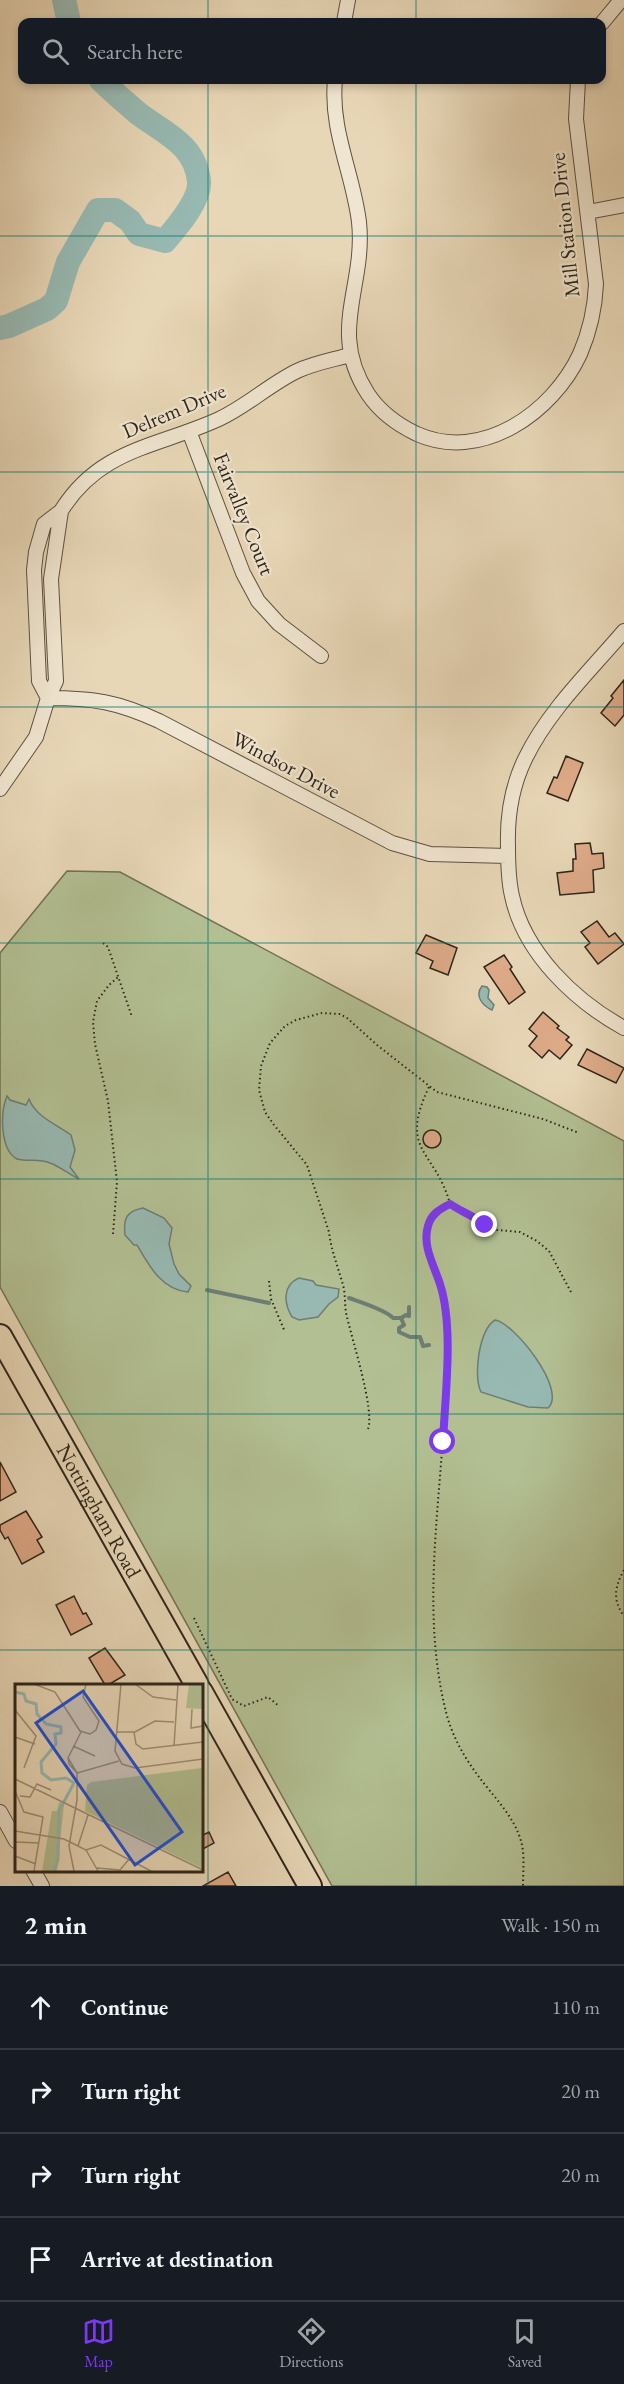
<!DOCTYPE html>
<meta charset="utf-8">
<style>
body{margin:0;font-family:"EB Garamond",serif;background:#242831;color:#f1f3f6}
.stop{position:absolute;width:18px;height:18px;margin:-14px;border:4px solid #7c3aed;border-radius:50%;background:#fff}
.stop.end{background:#7c3aed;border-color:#fff;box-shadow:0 2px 6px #0008}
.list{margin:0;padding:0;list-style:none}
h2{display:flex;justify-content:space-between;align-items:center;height:78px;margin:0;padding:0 24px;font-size:26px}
h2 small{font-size:20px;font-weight:400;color:#9ea1a6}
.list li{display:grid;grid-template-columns:39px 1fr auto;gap:18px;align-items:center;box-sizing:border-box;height:84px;padding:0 24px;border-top:2px solid #363941}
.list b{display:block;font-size:22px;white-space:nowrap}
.list em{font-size:20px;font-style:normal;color:#9ea1a6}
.icon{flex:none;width:33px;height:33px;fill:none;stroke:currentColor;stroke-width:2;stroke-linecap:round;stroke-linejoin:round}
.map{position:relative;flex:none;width:624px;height:1886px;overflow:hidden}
.search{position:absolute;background:#171b24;box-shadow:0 3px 9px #0003;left:18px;right:18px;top:18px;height:66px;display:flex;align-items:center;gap:15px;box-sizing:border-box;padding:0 21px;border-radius:12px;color:#9ea1a6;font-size:22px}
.sheet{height:414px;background:#171b24}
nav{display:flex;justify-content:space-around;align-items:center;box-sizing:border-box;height:84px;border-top:2px solid #363941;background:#171b24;font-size:16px;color:#9ea1a6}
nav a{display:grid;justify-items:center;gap:3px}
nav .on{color:#7c3aed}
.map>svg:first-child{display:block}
</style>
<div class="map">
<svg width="624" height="1886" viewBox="0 0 624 1886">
<rect width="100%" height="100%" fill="#e8d7b7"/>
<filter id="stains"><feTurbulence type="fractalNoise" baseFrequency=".00333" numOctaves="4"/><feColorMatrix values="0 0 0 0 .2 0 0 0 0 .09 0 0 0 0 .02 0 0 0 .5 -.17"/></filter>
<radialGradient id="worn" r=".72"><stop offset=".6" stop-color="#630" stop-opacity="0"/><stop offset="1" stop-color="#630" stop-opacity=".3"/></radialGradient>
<path fill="#b2bf92" stroke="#707256" stroke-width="1.5" d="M67,871L120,872L624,1141V1886H332L0,1287V953Z"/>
<path fill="#97b9b2" stroke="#6d7e75" stroke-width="1.5" d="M482,986L487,987L489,990L488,998L494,1005L492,1010C483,1006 474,996 482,986Z
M7,1096L10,1100L26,1105L29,1099C36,1117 56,1124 71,1135L75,1150L70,1167L79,1179C68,1174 61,1167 50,1163C39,1158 28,1162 17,1159C0,1150 0,1113 7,1096Z
M143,1208L164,1218L172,1228L169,1244L174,1264L179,1274L191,1286L188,1292C162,1290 149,1266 137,1245H134L125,1235C123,1218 127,1211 143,1208Z
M299,1278L313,1281L316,1285L339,1289L338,1297L329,1304L318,1317L299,1320L292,1317C284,1304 282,1285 299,1278Z
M495,1320C513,1322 568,1390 548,1408L528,1407L481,1392C473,1376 479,1330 495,1320Z"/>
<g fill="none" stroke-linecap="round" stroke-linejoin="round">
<path stroke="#6d7e75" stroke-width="4" d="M207,1290L269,1303
M349,1298C360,1302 386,1310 393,1318H401L406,1315L409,1316V1307
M401,1318L404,1325L399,1328V1332L410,1337H420L423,1346L429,1345"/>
<path stroke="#97b9b2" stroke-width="24" d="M64,0L69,22
M0,328L9,326L47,309L56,301L68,262L98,210H115L130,221L139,234L165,241C176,228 201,200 199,181C195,144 164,133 139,114C126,103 113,92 101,80"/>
</g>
<path fill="#deaa88" stroke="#2d251a" stroke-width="1.5" d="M624,680V715L615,726L601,713L613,698L611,696Z
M566,756L583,763L568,801L547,793L554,777L557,778Z
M590,843L592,854L603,853L604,868L593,870L594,892L560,895L557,873L573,871V859H576L575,844Z
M597,921L609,937L615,933L624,944L598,964L585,947L590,943L581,932Z
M426,935L457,948L448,975L430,968L433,961L416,953Z
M504,955L512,967L510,969L525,992L509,1004L484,967Z
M543,1012L559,1026L557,1028L569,1037L566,1040L572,1045L560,1059L549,1050L542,1058L529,1046L537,1036L529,1029Z
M587,1049L624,1068L616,1083L578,1065Z
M423 1139a9 9 0 1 1 18 0a9 9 0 1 1-18 0Z
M0,1462L16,1492L0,1501Z
M26,1511L42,1537L37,1540L44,1552L22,1564L8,1537L5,1539L0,1530V1525Z
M74,1596L83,1614L86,1613L92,1624L71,1635L56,1605Z
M105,1648L125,1675L108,1685H105L89,1658Z
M209,1832L214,1843L201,1850V1836Z
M228,1872L236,1886H203Z"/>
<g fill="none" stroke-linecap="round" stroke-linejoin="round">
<defs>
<path id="street" d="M344,22L348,0
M602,23L621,0
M335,80C330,130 353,173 359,222C366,287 327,331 368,394C380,412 398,425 417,434C482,463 553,412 580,354C590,331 595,308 596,284L576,119L578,80
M588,212L624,205
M189,431L243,573L258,601L279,624L321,656
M61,511L51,579L56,681L48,698L39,681L34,570L36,552L44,524Z
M61,511C100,448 158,447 219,419C247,406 270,384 297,371C314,363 332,360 350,355
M624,631C590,671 549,710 526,757C512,785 507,815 508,846C508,862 508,879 512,896C524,953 575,1001 624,1028
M0,789L36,737L48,698C94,698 118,702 159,721L392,843L430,854L508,856
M0,1812L16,1841
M33,1870L42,1886"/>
<g id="primary">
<path id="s1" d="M0,1336L197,1685"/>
<path d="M201,1692L310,1886"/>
</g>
</defs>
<use href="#street" stroke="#5c5241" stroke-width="16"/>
<use href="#primary" stroke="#2d251a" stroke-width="26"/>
<path stroke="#2d251a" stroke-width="2" stroke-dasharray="1.5 3" stroke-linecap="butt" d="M103,943L108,947L132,1017
M429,1087C398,1152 435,1149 450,1204L497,1230L520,1232L537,1241L549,1251L572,1294
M450,1204C409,1225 432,1254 440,1286C446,1310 446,1334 446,1358C447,1475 417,1597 446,1712C452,1736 464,1757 479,1777C493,1796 514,1816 521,1841C525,1855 523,1871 523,1886
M113,1234L117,1182L108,1101L95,1044L93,1022L97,1001L109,985L118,977
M269,1281L271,1299L285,1332
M368,1429C375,1411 352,1339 347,1317C344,1306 346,1296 343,1285C338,1267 331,1250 329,1232L307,1165L274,1125L265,1112L259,1090L261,1066L270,1043L285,1026L296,1020L322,1013L340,1014L347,1018L377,1045L437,1092L543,1119L579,1133
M624,1570C615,1586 612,1600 624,1616
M194,1618L232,1699L244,1706L268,1697L279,1706"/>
<use href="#street" stroke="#f0e5d0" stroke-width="14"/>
<use href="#primary" stroke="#e8d7b7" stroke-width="22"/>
</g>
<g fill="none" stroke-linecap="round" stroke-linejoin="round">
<path stroke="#7c3aed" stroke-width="8" d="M443,1442C445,1396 454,1327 440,1284C434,1265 422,1246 428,1226C431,1214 440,1209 450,1204C462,1212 474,1216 485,1225"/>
</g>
<path fill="none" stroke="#0f766e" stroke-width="1.5" stroke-opacity="0.55" d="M208,0V22M416,0V22M208,80V1886M416,80V1886M0,236H624M0,472H624M0,707H624M0,943H624M0,1179H624M0,1414H624M0,1650H624"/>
<g text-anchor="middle" stroke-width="4.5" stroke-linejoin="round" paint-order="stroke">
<g font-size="21" fill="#2d251a" stroke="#f0e5d0">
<text transform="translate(565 225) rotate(-96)" y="7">Mill Station Drive</text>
<text transform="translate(174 411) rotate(-23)" y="7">Delrem Drive</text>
<text transform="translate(244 514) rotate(68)" y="7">Fairvalley Court</text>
<text transform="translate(286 765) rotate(28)" y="7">Windsor Drive</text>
<text dy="7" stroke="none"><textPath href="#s1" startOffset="201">Nottingham Road</textPath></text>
</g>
</g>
<g transform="translate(15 1684)">
<rect width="188" height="188" fill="#e8d7b7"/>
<path d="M174,0H187V25L171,24ZM187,84V184L70,127L72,101L76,98ZM44,118L49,121L42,187H27L37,127H42Z" fill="#b2bf92"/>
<path fill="none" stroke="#97b9b2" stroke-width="3" d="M0,8L9,10L11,17L21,20L22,30L31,40L46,43V49L40,50L41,60L26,78L27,89L36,96L51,94L59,99L44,127L43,176L39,187"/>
<path fill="none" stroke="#9d9078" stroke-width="1.5" d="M19,0L40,8L65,47L75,50L81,46L84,37L68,13L71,0M106,0L100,67L107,80L120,84L188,75M120,0L138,13L161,16M177,25L176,44L188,42M0,26L21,52L9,84M102,48H120L140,37L159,38M119,48L121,60L128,65L188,58M0,53L20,60M58,62L80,72M159,62L163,0M53,74L61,87L62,89L54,80ZM53,74L66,48M0,95L188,186M0,107L9,128L28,133L19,187M5,112L15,113L22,100L36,106M0,147L49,155L71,166L83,187M0,158L24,159M63,162L73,131M71,166L86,161L136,187M0,172L21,180M82,184L105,186L115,174M59,187L54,162L62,116V89L104,77"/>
<path fill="#1d4ed8" fill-opacity="0.15" stroke="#1d4ed8" stroke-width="3" d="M68,7L167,148L120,181L21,39Z"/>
<rect width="188" height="188" fill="none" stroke="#2d251a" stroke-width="3"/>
</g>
<rect width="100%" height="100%" filter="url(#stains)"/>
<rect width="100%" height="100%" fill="url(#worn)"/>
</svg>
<div class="stop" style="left:443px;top:1442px"></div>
<div class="stop end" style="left:485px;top:1225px"></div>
<div class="search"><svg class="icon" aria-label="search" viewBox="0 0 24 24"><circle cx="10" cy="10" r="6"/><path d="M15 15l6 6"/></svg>Search here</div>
</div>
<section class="sheet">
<h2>2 min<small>Walk · 150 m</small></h2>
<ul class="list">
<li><svg class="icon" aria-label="ahead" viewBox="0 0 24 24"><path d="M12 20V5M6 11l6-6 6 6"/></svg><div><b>Continue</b></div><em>110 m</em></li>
<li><svg class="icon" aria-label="right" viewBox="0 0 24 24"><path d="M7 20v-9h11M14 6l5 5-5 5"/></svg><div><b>Turn right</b></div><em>20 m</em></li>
<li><svg class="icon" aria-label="right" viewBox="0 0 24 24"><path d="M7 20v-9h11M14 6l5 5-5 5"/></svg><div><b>Turn right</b></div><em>20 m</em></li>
<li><svg class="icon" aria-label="arrive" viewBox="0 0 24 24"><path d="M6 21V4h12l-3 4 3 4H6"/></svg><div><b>Arrive at destination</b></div></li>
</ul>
</section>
<nav>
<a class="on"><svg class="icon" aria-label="map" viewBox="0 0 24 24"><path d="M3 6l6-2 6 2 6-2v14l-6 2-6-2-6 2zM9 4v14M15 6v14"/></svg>Map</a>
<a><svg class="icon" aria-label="directions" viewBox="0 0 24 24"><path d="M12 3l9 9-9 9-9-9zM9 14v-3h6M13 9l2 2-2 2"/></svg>Directions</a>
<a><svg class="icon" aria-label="saved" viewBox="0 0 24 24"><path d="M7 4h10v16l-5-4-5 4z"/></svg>Saved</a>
</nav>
